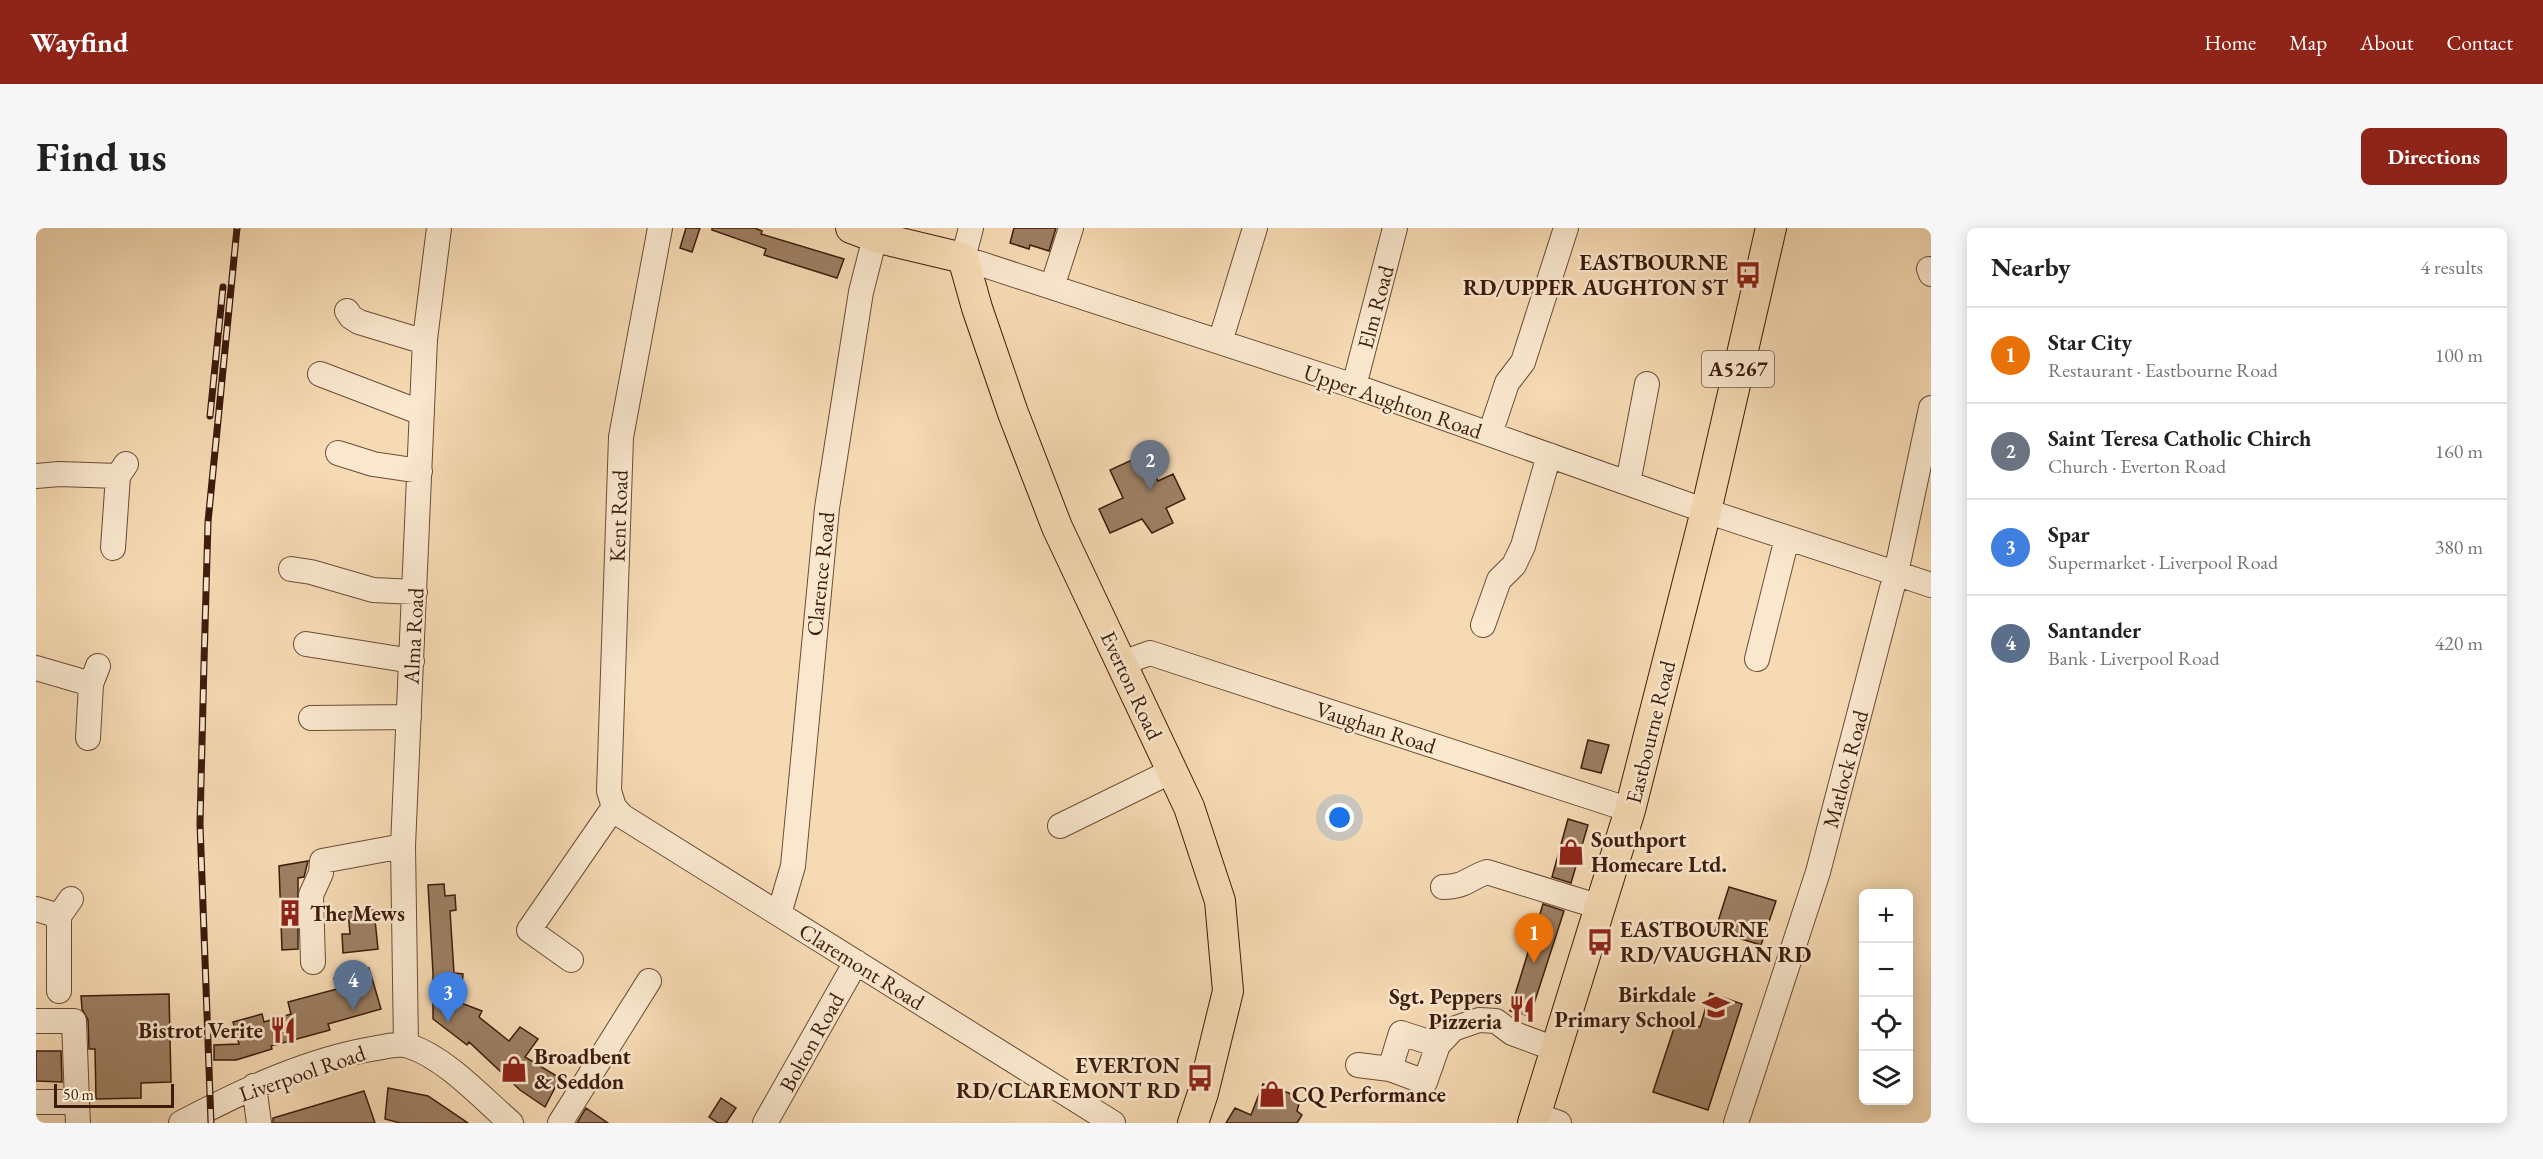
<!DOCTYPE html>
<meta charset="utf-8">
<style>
body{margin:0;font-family:"EB Garamond",serif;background:#f6f6f6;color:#222}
.controls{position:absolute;right:18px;bottom:18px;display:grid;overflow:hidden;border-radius:9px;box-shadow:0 3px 15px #0003}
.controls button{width:54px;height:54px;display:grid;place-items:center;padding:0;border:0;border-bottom:2px solid #e0e0e0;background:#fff;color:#222;font:30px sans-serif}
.scale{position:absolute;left:18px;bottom:15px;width:120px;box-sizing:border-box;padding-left:6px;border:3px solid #3d1c0c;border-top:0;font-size:16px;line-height:21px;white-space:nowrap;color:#3d1c0c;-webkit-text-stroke:4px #f9e7ce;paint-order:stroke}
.you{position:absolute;left:1304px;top:590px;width:21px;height:21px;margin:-15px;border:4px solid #fff;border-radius:50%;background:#1a73e8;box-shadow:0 0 0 9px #1a73e833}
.badge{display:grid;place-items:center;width:39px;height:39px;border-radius:50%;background:#8f2418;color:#fff;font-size:20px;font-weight:700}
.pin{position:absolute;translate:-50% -50px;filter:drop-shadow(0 2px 3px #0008)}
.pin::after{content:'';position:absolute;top:32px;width:21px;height:18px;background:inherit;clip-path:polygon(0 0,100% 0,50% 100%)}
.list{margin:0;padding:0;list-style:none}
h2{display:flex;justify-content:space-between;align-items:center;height:78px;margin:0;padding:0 24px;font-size:26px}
h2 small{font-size:20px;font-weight:400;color:#767676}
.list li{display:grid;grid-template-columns:39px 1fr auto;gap:18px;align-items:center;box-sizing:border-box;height:96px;padding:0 24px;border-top:2px solid #e0e0e0}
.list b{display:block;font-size:22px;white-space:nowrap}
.list p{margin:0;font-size:20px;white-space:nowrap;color:#767676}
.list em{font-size:20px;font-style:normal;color:#767676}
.icon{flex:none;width:33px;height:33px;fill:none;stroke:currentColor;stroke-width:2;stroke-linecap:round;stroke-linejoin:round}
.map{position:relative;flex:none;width:1895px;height:895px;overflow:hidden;border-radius:9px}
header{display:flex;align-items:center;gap:36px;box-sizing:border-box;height:84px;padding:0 30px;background:#8f2418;color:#fff}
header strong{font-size:28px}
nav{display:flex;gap:33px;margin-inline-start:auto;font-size:21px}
.intro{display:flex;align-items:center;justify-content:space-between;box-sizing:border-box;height:144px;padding:0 36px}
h1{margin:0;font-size:42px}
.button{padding:15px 27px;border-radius:9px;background:#8f2418;color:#fff;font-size:21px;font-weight:700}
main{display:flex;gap:36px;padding:0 36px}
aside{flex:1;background:#fff;border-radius:9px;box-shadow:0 3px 15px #0003}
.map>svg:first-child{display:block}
</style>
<header>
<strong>Wayfind</strong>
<nav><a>Home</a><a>Map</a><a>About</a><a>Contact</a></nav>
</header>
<div class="intro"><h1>Find us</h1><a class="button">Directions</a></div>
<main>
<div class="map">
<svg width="1895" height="895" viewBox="0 0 1895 895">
<rect width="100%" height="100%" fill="#f6dab3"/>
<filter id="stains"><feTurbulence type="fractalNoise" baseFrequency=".00333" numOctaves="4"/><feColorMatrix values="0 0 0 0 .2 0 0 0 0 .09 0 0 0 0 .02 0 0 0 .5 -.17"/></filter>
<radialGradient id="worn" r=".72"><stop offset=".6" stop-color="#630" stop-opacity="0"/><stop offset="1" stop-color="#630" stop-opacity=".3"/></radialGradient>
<path fill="#9d7f63" stroke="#3d1c0c" stroke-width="1.5" d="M650,0H664L656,24L644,20Z
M676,0H719L726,3L725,6L808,31L801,50L728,27L730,21L676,2Z
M978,0H1020L1013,23L994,17L993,21L974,15Z
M1109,226L1122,253L1137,246L1149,271L1130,280L1137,295L1116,305L1106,291L1074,305L1063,281L1087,270L1074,242Z
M1552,512L1573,517L1565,545L1545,540Z
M1532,591L1552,597L1535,655L1516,649Z
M272,633L268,649L262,650V721L246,722L243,638Z
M408,656L409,668L419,667L420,682L414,683L418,745L427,746L425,775L446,783L443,789L473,813L484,799L502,811L489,829L524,850L509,879L484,862L433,814L431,817L397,791V745L392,657Z
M1693,659L1740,673L1725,717L1679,703Z
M1507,676L1528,683L1494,788L1474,783Z
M338,682L342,721L307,725L306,706H314L312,684Z
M333,740L345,781L292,796L294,802L235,818L236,821L200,832H178V817L203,816L197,794L226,786L228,794L255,786L252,774L301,761L298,750Z
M1674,765L1706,776L1672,882L1617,864L1641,791L1664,799Z
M133,766L135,854L105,855V870L60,871L59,821H53L52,792L46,781L45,768Z
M0,823H25L26,854L0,853Z
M1227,856L1253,865L1264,872L1261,883L1266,887L1261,895H1190L1199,880L1215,887Z
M352,860L392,868L432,895H364L349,891Z
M328,863L339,895H237V890Z
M685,870L700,880L690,895H682L673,889Z
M550,880L572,895H541Z"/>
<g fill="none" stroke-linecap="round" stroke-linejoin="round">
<defs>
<path id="minor" d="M624,0L585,209L573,563L578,579L586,588L1077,895
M935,0L927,30L1318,158L1670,283L1895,357
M1893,41L1895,46
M1016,59L1035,0
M311,83L315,89L323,94L389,114
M1184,114L1219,0
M284,146L386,185
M1318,158L1359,0
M1454,206L1471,155L1487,134L1530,0
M302,225L337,236L384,243
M0,248L23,246L82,248
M1592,255L1611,156
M77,320L82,248L90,236
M255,341L275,344L337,362L379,364
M1447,397L1463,352L1478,337L1487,318L1513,227
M270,416L376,433
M1721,431L1751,310
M1086,435L1114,425L1594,582
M0,440L55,456
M275,490L373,489
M52,510L55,456L62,438
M1024,598L1136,543
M1407,659C1429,659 1433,650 1451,644L1564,679
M0,681L23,688
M743,686L757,638L791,280L825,64L839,9
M535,732L493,702L578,579
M277,734L275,667L285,645L286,633L367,618
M23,763V688L35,671
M0,793H38L41,874
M370,817L367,618L389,111L403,0
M1322,837L1354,841L1365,805L1402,817L1417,801L1443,792L1460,793L1476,805L1519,821
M1354,841L1389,854L1402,817
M218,858L223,895
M0,874H41L42,895
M1500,887L1523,895
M145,895C206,863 272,831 341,820C350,818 364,815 373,818C410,830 446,870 475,895
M524,895L613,753
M729,895L820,734
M1700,895L1782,644L1860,345L1895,180"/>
<path id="major" d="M815,0L839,9L927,30L941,80L977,185L1021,299L1153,579L1184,673L1192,763L1167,865L1157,895
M1497,895L1594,582L1670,283L1735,0"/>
</defs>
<use href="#minor" stroke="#6b4c36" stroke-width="26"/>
<use href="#major" stroke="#3d1c0c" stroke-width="32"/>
<use href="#minor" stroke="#f9e7ce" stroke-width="24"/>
<use href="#major" stroke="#f6dab3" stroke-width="30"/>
<defs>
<path id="rail" d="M174,188L187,59
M175,895L164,596L168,435L172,294L201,0"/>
</defs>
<use href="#rail" stroke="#3d1c0c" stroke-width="7"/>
<use href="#rail" stroke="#f9e7ce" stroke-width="4.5" stroke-dasharray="14" stroke-linecap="butt"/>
</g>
<defs>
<symbol id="bus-bare" viewBox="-9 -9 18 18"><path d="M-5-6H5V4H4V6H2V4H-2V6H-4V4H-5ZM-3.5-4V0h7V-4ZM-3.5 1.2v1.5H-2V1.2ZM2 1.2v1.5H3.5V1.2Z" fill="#8f2418" stroke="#f9e7ce" stroke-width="2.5" paint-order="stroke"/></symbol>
<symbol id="shop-bare" viewBox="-9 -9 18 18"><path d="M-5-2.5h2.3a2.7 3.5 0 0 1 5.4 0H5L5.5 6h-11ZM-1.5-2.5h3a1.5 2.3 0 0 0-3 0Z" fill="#8f2418" stroke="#f9e7ce" stroke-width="2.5" paint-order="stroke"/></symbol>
<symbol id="building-bare" viewBox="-9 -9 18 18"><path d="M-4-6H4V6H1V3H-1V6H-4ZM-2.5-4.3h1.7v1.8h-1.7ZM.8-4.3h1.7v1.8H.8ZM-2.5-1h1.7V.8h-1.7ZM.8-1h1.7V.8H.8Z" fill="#8f2418" stroke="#f9e7ce" stroke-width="2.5" paint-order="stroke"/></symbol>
<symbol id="school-bare" viewBox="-9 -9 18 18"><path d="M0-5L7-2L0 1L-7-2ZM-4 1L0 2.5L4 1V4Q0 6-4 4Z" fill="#8f2418" stroke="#f9e7ce" stroke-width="2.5" paint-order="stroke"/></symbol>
<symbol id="restaurant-bare" viewBox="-9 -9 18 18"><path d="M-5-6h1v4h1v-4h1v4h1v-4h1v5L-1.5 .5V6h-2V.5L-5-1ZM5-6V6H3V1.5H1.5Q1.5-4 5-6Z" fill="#8f2418" stroke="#f9e7ce" stroke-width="2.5" paint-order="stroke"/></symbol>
</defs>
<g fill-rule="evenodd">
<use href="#bus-bare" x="1693" y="28" width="38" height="38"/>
<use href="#shop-bare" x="1516" y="605" width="38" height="38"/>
<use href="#building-bare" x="235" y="666" width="38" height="38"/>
<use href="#bus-bare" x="1545" y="695" width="38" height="38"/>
<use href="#school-bare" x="1661" y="760" width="38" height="38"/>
<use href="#restaurant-bare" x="1467" y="762" width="38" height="38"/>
<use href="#restaurant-bare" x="228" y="783" width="38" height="38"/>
<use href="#shop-bare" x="459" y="822" width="38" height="38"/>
<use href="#bus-bare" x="1145" y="831" width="38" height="38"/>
<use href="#shop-bare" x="1217" y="847" width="38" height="38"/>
</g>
<g text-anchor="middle" stroke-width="5" stroke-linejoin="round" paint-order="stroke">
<rect fill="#f9e7ce" stroke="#755946" stroke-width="1.5" x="1666" y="123" width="72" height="36" rx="4.5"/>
<g font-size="21" font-weight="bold" fill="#3d1c0c">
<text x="1702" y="148">A5267</text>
</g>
<g font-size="22" font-weight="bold" fill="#3d1c0c" stroke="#f9e7ce" text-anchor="end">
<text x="1692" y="42">EASTBOURNE<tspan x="1692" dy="25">RD/UPPER AUGHTON ST</tspan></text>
<text x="1555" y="619" text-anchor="start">Southport<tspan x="1555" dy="25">Homecare Ltd.</tspan></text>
<text x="274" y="693" text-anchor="start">The Mews</text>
<text x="1584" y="709" text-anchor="start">EASTBOURNE<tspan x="1584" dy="25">RD/VAUGHAN RD</tspan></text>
<text x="1660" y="774">Birkdale<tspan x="1660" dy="25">Primary School</tspan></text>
<text x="1466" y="776">Sgt. Peppers<tspan x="1466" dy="25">Pizzeria</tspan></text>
<text x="227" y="810">Bistrot Verite</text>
<text x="498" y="836" text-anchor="start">Broadbent<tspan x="498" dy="25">&amp; Seddon</tspan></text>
<text x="1144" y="845">EVERTON<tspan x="1144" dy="25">RD/CLAREMONT RD</tspan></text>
<text x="1256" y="874" text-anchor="start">CQ Performance</text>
</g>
<g font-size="22" fill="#3d1c0c" stroke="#f9e7ce">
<text transform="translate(1339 79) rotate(-75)" y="8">Elm Road</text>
<text transform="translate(1357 173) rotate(19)" y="8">Upper Aughton Road</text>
<text transform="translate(582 288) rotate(-88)" y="8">Kent Road</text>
<text transform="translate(784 346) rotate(-84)" y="8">Clarence Road</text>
<text transform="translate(377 408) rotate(-87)" y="8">Alma Road</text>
<text transform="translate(1096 457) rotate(65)" y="8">Everton Road</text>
<text transform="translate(1340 499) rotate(18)" y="8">Vaughan Road</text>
<text transform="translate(1614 504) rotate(-76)" y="8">Eastbourne Road</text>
<text transform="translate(1809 541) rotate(-75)" y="8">Matlock Road</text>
<text transform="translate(826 738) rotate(32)" y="8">Claremont Road</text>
<text transform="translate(775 814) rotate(-61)" y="8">Bolton Road</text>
<text transform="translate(266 845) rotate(-19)" y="8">Liverpool Road</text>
</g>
</g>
<rect width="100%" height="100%" filter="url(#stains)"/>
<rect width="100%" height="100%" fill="url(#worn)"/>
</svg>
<div class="controls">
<button>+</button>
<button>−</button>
<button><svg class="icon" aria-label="locate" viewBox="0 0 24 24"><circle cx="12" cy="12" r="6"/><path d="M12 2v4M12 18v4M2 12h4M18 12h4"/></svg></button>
<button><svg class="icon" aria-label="layers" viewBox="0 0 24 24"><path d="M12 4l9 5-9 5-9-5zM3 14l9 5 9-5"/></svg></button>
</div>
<div class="scale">50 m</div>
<div class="you"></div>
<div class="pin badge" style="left:1498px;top:735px;background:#e8710a">1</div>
<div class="pin badge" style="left:1114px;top:262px;background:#6b7280">2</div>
<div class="pin badge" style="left:412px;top:794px;background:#3f7fe0">3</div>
<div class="pin badge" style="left:317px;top:782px;background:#5c6f8a">4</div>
</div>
<aside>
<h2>Nearby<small>4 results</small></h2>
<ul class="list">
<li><span class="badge" style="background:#e8710a">1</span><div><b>Star City</b><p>Restaurant · Eastbourne Road</p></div><em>100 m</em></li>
<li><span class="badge" style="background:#6b7280">2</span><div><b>Saint Teresa Catholic Chirch</b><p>Church · Everton Road</p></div><em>160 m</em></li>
<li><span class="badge" style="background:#3f7fe0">3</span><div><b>Spar</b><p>Supermarket · Liverpool Road</p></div><em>380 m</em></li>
<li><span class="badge" style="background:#5c6f8a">4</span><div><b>Santander</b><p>Bank · Liverpool Road</p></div><em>420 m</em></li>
</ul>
</aside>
</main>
